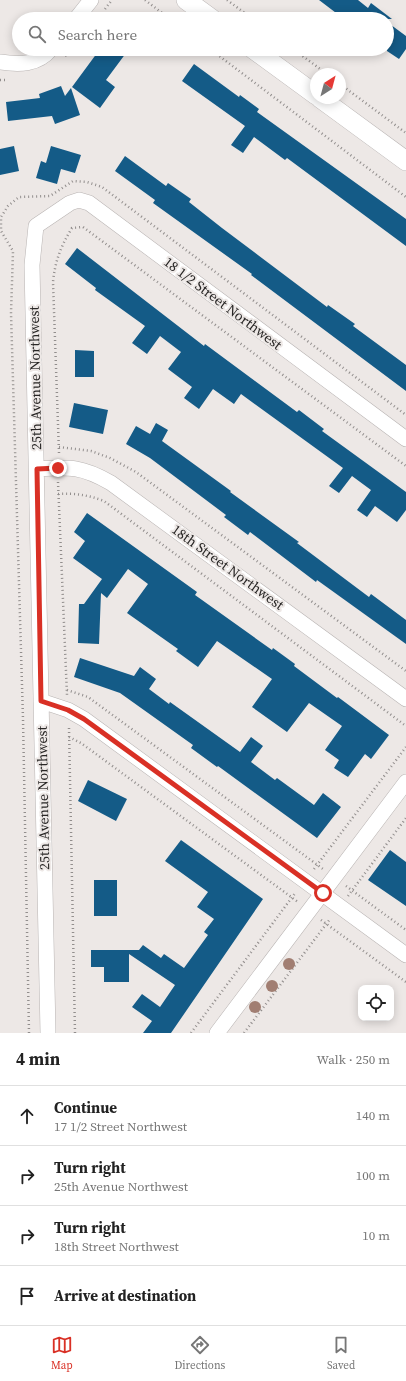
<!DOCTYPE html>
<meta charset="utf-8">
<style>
body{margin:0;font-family:"Source Serif 4",serif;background:#f2f2f2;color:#222}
.controls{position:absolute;right:12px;bottom:12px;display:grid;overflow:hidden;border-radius:8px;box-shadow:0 2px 10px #0003}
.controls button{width:36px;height:36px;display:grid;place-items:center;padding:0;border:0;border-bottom:1px solid #e0e0e0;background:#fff;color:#222;font:20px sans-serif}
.compass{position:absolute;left:310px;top:68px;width:36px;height:36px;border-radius:50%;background:#fff;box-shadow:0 2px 10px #0003;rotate:36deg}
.stop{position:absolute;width:12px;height:12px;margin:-9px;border:3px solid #d93025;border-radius:50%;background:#fff}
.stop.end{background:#d93025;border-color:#fff;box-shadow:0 1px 4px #0008}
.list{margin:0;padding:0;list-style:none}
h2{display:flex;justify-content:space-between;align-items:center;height:52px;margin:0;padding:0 16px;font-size:17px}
h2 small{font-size:13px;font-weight:400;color:#767676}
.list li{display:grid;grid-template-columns:26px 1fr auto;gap:12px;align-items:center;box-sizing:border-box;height:60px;padding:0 16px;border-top:1px solid #e0e0e0}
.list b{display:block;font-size:15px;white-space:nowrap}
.list p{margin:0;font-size:13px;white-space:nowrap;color:#767676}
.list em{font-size:13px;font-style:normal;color:#767676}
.icon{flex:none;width:22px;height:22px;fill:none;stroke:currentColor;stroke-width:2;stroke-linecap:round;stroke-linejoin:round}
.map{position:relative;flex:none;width:406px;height:1033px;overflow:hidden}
.search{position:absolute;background:#fff;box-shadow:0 2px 10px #0003;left:12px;right:12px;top:12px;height:44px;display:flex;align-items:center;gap:10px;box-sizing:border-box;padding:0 14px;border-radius:22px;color:#767676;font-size:15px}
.sheet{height:292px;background:#fff}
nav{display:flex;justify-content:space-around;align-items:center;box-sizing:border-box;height:56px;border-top:1px solid #e0e0e0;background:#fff;font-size:11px;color:#767676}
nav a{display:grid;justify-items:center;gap:2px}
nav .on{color:#d93025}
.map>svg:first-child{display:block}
</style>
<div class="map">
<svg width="406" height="1033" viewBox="0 0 406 1033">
<rect width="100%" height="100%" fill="#ede8e6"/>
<path fill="#145b87" d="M319,0H358L368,8L371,3L392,19H344Z
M387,22L406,36V49L399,59L387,51Z
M100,49H129L106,80L115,87L100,108L72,87Z
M194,64L239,97L240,95L259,109L257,112L406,219V246L287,158L285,160L254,137L243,153L231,145L245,126L182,81Z
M61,86L65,96L71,88L80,115L55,124L52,116L8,121L6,102L40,98L39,94Z
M14,146L19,171L0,175V149Z
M51,146L81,155L75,173L61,169L57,184L36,178L41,161L46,163Z
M125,156L166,186L168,183L191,199L189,202L222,228L327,307L328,305L355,324L353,326L406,365V391L251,275L252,274L153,203L155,200L115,171Z
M77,248L204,346L205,344L297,412L299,410L324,429L322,431L406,492V510L397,522L375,506L367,517L357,510L371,490L352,476L339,493L329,486L343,468L241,394L234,404L213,389L199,409L184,398L192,387L168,369L181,352L160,336L147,354L132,343L145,326L95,290L96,288L65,264Z
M75,350L94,351V377H75Z
M74,403L108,410L103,434L69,427Z
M156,423L168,430L162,441L231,491L230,492L299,542L297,543L369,597L371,594L406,620V644L317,580L316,582L250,532L248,535L224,517L226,515L150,458L126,444L136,426L150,434Z
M87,513L197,592L195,595L272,650L273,648L295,664L294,666L337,698L338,697L389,735L371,759L365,754L348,777L334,768L339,760L325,750L342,726L309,703L287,732L252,707L272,679L217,641L198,667L176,651L178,649L127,613L148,584L128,569L107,598L101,593L99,644L78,643L79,604H84L102,579L73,558L85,541L74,532Z
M80,658L134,676L140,667L156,679L149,689L169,704L170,702L240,752L251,737L263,746L251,762L275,780L277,778L314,805L323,793L341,807L317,838L218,766L217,767L191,748L193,745L120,693L74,677Z
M88,780L127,799L116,821L78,801Z
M181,840L263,899L171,1033H143L152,1021L132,1007L142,994L160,1007L175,985L129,954V982H104V967H91V950H139L143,945L161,958L164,954L184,968L208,935L204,932L214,919L197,907L208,892L165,861Z
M390,850L406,862V906L368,880Z
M94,880H117V916H94Z"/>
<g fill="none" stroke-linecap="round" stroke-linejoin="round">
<defs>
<path id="minor" d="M76,19L91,0
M0,62C19,65 38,65 51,49
M37,469C70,467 81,466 111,483L406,699
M41,701L68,710L84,719L406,955
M48,1033L32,265L36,226L70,203L79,200L89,203L406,439
M217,1033L406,782"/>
<path id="major" d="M186,0L212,19
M253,49L316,95
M320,98L406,161"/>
</defs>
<use href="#minor" stroke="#b9b4b3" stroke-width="16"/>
<use href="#major" stroke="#b9b4b3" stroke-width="20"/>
<path stroke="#928e8d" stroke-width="2.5" stroke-dasharray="1 3" stroke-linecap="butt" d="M145,0L170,19
M227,0L253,19
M105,9L112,0
M210,49L406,197
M293,49L327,74
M65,56L72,49
M0,80H7
M340,84L406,133
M59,447L91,451L110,458L136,472L406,671
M59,453L53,282C55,261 61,246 72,228L83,227L406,466
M58,482L67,695
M58,494C75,493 88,495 104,501L406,726
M67,690L88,697L323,869
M69,728L75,1033
M69,737L81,743L298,902
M314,869L406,747
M346,886L406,930
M348,896L406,818
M321,920L406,982
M29,1033L23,719L11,313L13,251L1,231V217L8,206L19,197L50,196L73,181L87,182L102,187L406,415
M191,1033L296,892
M244,1033L330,919"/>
<use href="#minor" stroke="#fff" stroke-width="15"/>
<use href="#major" stroke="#fff" stroke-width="19"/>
</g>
<g fill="#a17e72">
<circle cx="289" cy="964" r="6"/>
<circle cx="272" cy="986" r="6"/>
<circle cx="255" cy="1007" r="6"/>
</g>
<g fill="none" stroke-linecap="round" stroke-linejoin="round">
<path stroke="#d93025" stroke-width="5" d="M58,468L37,469L41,701L68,710L84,719L323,893"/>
</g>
<g text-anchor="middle" stroke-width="4" stroke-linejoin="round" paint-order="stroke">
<g font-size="14" fill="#282625" stroke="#ede8e6">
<text transform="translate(223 303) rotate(37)" y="5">18 1/2 Street Northwest</text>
<text transform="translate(35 378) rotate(-91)" y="5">25th Avenue Northwest</text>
<text transform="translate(228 567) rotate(36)" y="5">18th Street Northwest</text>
<text transform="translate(43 798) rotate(-91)" y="5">25th Avenue Northwest</text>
</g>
</g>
</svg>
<div class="controls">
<button><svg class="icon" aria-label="locate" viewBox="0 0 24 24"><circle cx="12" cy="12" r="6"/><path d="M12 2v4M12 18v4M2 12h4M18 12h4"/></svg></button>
</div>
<svg class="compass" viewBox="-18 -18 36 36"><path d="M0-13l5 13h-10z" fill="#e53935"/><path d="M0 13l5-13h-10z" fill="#767676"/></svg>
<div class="stop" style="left:323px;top:893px"></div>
<div class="stop end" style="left:58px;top:468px"></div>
<div class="search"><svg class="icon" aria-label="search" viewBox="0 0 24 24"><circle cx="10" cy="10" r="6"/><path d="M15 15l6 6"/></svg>Search here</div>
</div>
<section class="sheet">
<h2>4 min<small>Walk · 250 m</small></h2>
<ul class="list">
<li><svg class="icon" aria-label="ahead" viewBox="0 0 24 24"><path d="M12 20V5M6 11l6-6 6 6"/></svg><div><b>Continue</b><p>17 1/2 Street Northwest</p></div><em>140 m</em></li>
<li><svg class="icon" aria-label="right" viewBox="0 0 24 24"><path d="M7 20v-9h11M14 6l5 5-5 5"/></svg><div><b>Turn right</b><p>25th Avenue Northwest</p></div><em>100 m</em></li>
<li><svg class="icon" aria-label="right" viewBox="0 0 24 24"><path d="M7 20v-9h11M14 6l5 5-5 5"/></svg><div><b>Turn right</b><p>18th Street Northwest</p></div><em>10 m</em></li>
<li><svg class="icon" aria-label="arrive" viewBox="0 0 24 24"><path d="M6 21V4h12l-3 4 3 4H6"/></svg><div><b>Arrive at destination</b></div></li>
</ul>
</section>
<nav>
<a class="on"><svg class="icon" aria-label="map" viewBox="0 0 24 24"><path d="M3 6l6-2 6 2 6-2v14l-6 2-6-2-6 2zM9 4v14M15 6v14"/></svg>Map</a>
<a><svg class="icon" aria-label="directions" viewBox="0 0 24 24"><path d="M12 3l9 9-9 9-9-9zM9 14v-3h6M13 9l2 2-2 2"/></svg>Directions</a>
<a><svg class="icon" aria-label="saved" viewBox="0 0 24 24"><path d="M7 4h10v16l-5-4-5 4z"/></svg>Saved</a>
</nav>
